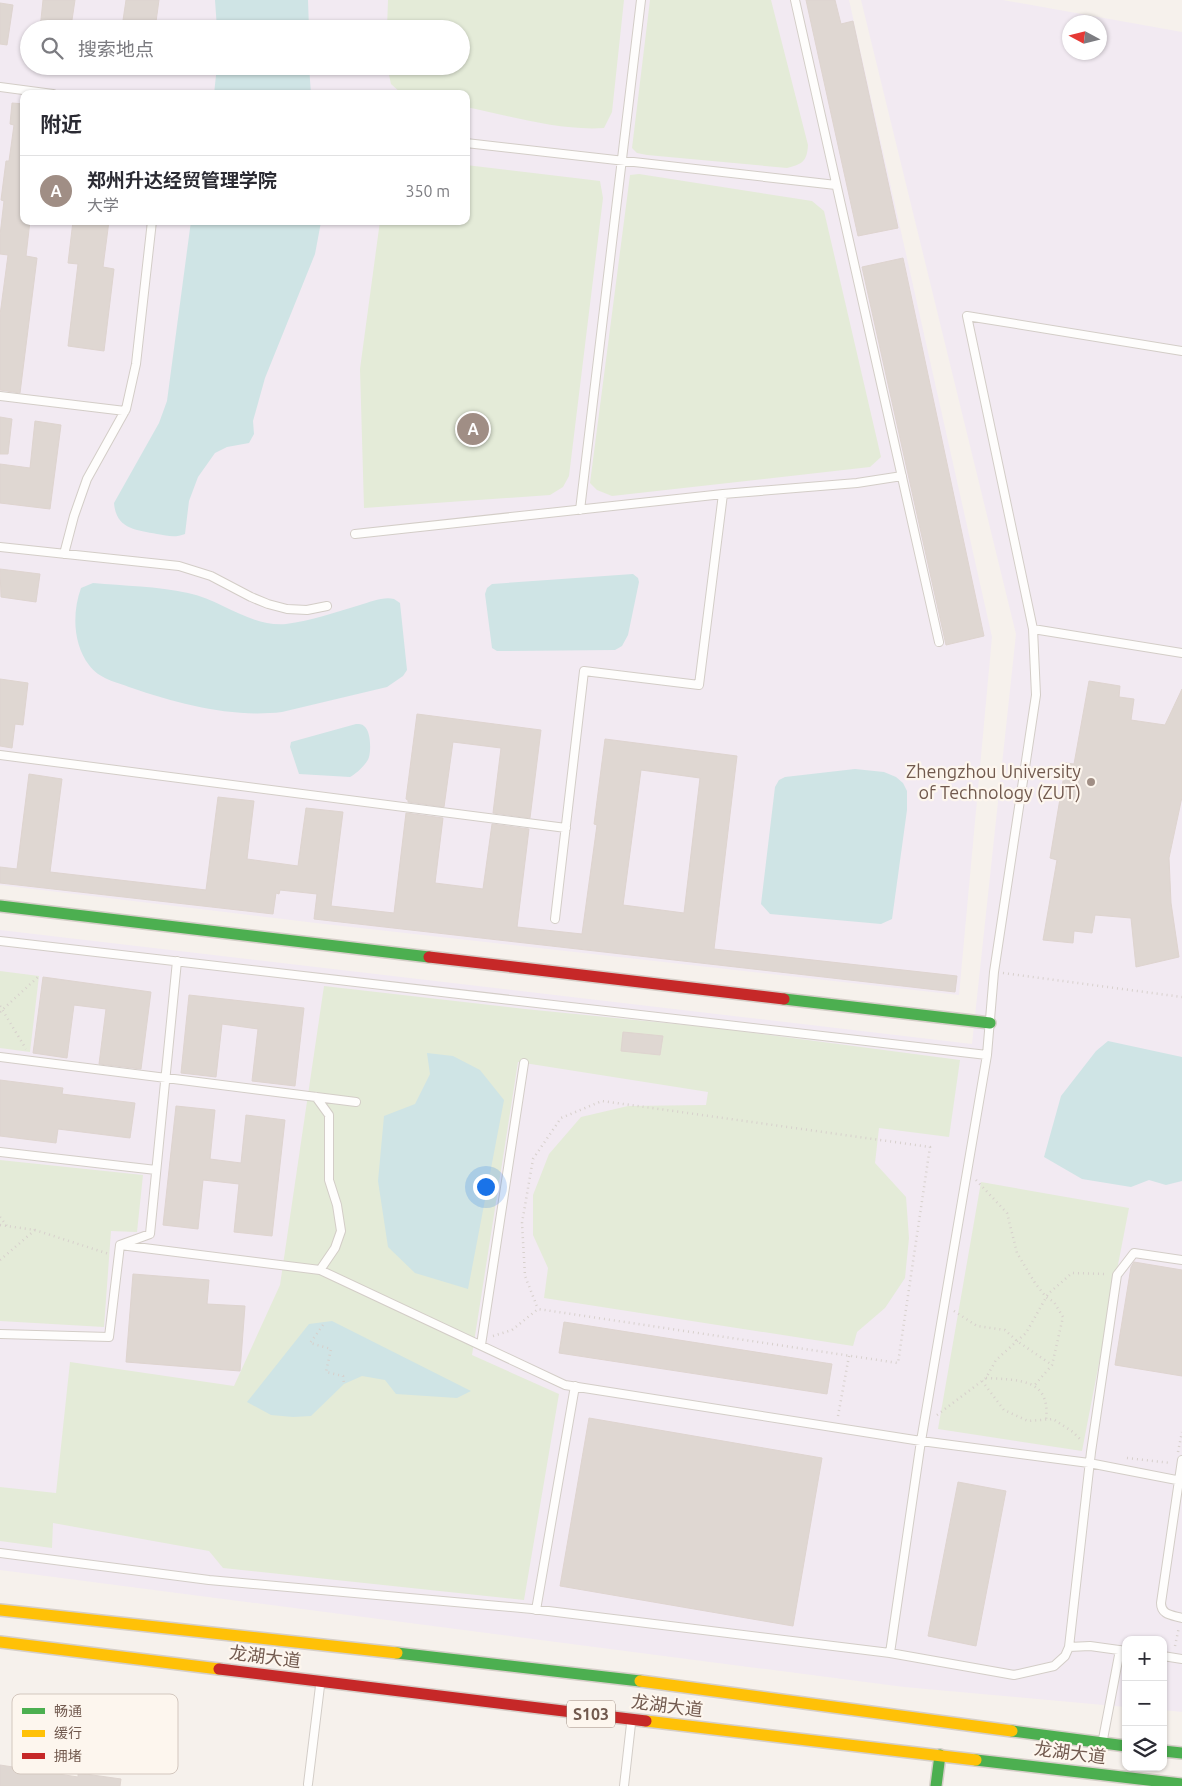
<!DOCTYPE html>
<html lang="zh">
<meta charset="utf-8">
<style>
body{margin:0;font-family:Ubuntu,"Noto Sans SC",sans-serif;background:#f2f2f3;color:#2b2b33}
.controls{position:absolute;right:15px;bottom:15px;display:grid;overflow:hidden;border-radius:10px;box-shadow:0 1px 4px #0004}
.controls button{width:45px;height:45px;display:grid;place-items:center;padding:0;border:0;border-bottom:1px solid #e1e1e2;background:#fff;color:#2b2b33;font:25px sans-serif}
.compass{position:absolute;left:1062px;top:15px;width:45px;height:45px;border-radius:50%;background:#fff;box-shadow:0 1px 4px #0004;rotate:277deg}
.you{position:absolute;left:485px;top:1186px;width:18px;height:18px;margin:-12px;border:4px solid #fff;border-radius:50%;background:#1a73e8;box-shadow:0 0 0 8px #1a73e833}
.badge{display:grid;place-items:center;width:32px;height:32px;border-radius:50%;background:#a08e85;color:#fff;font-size:16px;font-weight:700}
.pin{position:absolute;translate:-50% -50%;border:2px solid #fff;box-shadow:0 1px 5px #0006}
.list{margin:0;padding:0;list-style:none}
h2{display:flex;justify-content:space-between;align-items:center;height:65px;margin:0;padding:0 20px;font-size:21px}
h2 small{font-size:16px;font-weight:400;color:#7c7c81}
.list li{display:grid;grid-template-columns:32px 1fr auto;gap:15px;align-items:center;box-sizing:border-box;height:70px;padding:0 20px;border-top:1px solid #e1e1e2}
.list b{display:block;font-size:19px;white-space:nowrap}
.list p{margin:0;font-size:16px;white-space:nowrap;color:#7c7c81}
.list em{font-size:16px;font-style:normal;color:#7c7c81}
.icon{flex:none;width:28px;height:28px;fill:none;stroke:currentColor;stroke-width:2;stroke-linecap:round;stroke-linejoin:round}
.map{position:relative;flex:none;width:1182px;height:1786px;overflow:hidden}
.search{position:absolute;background:#fff;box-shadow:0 1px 4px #0004;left:20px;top:20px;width:450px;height:55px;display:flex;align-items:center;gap:12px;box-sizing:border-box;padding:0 18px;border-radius:28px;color:#7c7c81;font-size:19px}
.panel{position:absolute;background:#fff;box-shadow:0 1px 4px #0004;left:20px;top:90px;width:450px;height:135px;border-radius:10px}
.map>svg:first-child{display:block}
</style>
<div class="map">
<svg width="1182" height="1786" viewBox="0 0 1182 1786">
<rect width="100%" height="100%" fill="#f6f1ec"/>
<path fill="#f2eaf2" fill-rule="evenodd" d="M0,0H849L992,637L959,995L316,923L0,885ZM29,29H461V66H29ZM24,94H466V221H24Z
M861,0H1003L1182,32V1712L1163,1710V1640H1126V1707L904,1687L0,1570V930L972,1044L1016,634ZM1070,22H1100V52H1070Z"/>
<path fill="#e4ebd8" d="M388,0H624L612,112L604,128C559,131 511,116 466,107V94H402L391,84L387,66H461V29H387Z
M650,0H771L808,145C807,161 803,164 787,168L647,155L637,153L632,148Z
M466,165L600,181L603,198L569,476L563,487L550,495L364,508L360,369L380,221H466Z
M639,174L812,201L824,211L881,457L870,467L612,496L597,490L590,483L630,175Z
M0,971L39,976L30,1052L0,1048Z
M324,986L525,1009L717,1028L960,1060L949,1137L879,1128L875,1163L906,1197L909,1238L905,1278L885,1308L857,1332L853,1346L544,1298L548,1268L533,1235V1195L549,1154L581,1117L628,1106L706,1105L708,1092L518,1062L472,1355L559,1394L524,1600L223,1568L209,1551L53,1523L52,1548L0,1541V1487L56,1493L70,1362L234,1386L280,1285Z
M0,1160L143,1175L137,1232L111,1231L104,1327L0,1321Z
M981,1182L1129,1208L1082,1451L938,1429Z"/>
<path fill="#cfe4e5" d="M215,0H308L309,29H217Z
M217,66H309L311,94H214Z
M191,221L321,222L315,254L265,378L253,421L254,434L249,443L227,447L215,453L198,477L189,501L185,534C175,538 168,536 157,534C136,530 116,529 114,503L159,423L167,401Z
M633,574L638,578L639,582L628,635L622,646L615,650L497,651L492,648L485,594L487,588L492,584Z
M93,583C124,586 157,586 188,593C222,600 250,627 286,624C311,621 336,612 360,605C370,602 384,596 394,599C396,600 398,602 400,603L407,670L403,676L387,687L282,712C232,718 179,704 132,688C116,682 99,679 89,665C73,644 72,613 81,588Z
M356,724C359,724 362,724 364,726C371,731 371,750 369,757C367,764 356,774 350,777L299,774L290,747L291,742Z
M855,769L884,772L896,777L903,783L907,791V810L892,919L881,924L770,914L761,904L775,787L779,780L785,777Z
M1108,1041L1182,1057V1181L1166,1185L1149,1180L1131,1187L1082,1179L1044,1157L1061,1096L1096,1051Z
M427,1053L453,1056L480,1070L504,1100L468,1289L415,1273L388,1247L378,1181L384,1116L415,1104L430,1074Z
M332,1321L471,1391L457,1398L396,1394L385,1380L362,1376L344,1384L311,1416L293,1417L271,1415L247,1402L309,1324Z"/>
<path fill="#dfd7d2" stroke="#ded4cf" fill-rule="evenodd" d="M43,0H75L72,20H69L68,29H40Z
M126,0H159L155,29L122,27Z
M806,0H835L841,24L853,21L898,228L858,236Z
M0,3L13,5L7,45L0,44Z
M12,103L24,104V221H30L26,256L37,258L20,393L0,390V315L8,255L0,254V235L4,201L1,200L6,161H9L14,125L10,124Z
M73,221H109L103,267L114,269L104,351L68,346L78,264L68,263Z
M903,258L984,636L946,645L862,267Z
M0,417L12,419L8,454H0Z
M35,421L61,425L50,509L0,503V464L30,468Z
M0,569L40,574L36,602L1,597Z
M0,679L28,683L23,725L15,724L12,748L0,746Z
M1089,681L1120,686L1119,697L1134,699L1131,720L1165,725L1182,689V797L1169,858L1171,903L1179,957L1136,967L1131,918L1095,915L1092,933L1074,931L1073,943L1043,940L1057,860L1050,858L1066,763L1074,764Z
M417,714L541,730L530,818L493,813L501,748L453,742L444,807L408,802V800L406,799Z
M605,739L737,756L714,949L957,976L955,992L314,919L317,894L280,890L279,894L276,893L273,914L0,883V867L17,869L29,774L62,779L50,872L206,890L218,797L254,801L247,859L298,866L306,808L343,812L331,906L394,913L406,813L443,818L435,883L483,889L492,824L529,829L517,927L582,934L597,825L594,824ZM641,770L700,778L684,913L623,905Z
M43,977L151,992L141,1069L99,1064L106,1009L74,1005L67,1058L33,1053Z
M189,995L304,1008L295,1086L252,1081L258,1029L222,1024L216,1077L181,1073Z
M623,1032L663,1036L660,1055L621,1051Z
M0,1080L63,1088L62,1094L135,1103L130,1138L58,1129L56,1143L0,1136Z
M176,1106L215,1110L210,1159L241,1163L246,1115L285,1120L272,1236L234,1232L239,1184L203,1180L198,1229L163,1225Z
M1134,1262L1182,1270V1376L1115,1365L1131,1267Z
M133,1274L209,1280L207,1304L245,1306L240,1371L126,1362Z
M564,1322L832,1364L827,1394L559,1353Z
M589,1418L822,1458L793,1626L560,1586Z
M958,1482L1006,1491L976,1646L928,1636Z
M0,1765L78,1777V1773L121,1779L120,1786H0Z"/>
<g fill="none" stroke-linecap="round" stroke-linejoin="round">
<defs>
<path id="lane" d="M795,0L939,642
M0,87L53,94
M466,143L836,185
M0,396L125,411
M580,510L641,0
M355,534L723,494L857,483L902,476
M0,547L179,566L211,576L251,597L268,604L287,609L307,610L327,606
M64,554L74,516L87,479L126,409L136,364L152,221
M1033,629L1182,653
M0,755L566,828
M555,919L584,671L699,685L723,494
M0,941L987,1055
M0,1057L356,1102
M316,1097L329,1115V1180L337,1205L341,1231L335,1248L320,1270
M0,1152L156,1170
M120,1245L320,1270L565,1385L921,1441L1089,1463L1182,1481
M0,1334L109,1337L120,1245L150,1234L177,961
M481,1345L524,1063
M1182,1460L1161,1603C1161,1615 1172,1615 1182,1618
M0,1553L209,1580L532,1609L890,1653L1014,1675L1054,1666L1065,1656L1069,1647L1090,1646L1126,1651
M536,1610L575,1386
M1069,1647L1091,1452L1117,1275L1134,1253L1182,1260
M890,1653L921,1441L987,1055L994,972L1036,695L1033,629L967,316L1182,351
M1163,1656L1182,1659
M1103,1739L1120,1650
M308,1784L320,1686
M624,1786L631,1724"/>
<path id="fast" d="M0,906L429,957
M784,999L990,1023
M397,1653L640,1681
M1012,1731L1126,1746
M1163,1751L1182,1753
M976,1760L1182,1784
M936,1786L940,1755"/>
<path id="slow" d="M0,1610L397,1653
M0,1642L219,1669
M640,1681L1012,1731
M646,1721L976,1760"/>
<path id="jam" d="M429,957L784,999
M219,1669L646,1721"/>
</defs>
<use href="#lane" stroke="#d3cdc7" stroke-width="10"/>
<use href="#fast" stroke="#d5cec8" stroke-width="14"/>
<use href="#slow" stroke="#d5cec8" stroke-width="14"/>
<use href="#jam" stroke="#d5cec8" stroke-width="14"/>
<path stroke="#d7d0cc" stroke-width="2.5" stroke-dasharray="1 4" stroke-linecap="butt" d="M1003,973L1182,997
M0,1006L26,1049
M0,1012L39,976
M976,1180L1007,1213L1017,1253L1035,1283L1046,1297L1054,1302L1063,1317L1052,1365L1033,1387
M0,1217L7,1226
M0,1225L35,1230L109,1254
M0,1260L35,1230
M954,1311L977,1326L1005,1330L1017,1341L1052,1365
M323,1325L310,1343L331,1349L326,1372L343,1376L344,1384
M493,1336L512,1330L538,1309L898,1363L930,1147L602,1101L561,1118L533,1159L522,1223L525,1276L538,1309
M986,1378C1018,1380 1051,1378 1046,1420
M982,1381L1004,1410L1028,1421L1053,1419L1073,1432L1082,1441
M937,1415L986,1378L996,1360L1026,1333L1048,1294L1072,1273L1107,1274
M838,1416L849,1356
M1178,1452L1182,1432
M1127,1458L1171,1463
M1175,1646L1179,1627"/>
<use href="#lane" stroke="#fefdfc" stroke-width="8"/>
<use href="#fast" stroke="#4caf50" stroke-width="11"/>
<use href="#slow" stroke="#ffc107" stroke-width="11"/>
<use href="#jam" stroke="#c62828" stroke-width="11"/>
</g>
<circle fill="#a08e85" stroke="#fdf6ee" stroke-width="2" cx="1091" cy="782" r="5"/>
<g text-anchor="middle" stroke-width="4.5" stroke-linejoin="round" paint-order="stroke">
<rect fill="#fdf6ee" stroke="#9b887e" stroke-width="1" x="567" y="1700.5" width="48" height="27" rx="4"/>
<g font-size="16" font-weight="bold" fill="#71594e">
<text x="591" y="1720">S103</text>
</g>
<g font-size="18" fill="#71594e" stroke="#fdf6ee" text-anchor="end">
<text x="1081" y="778">Zhengzhou University<tspan x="1081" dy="21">of Technology (ZUT)</tspan></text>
</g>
<g font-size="18" fill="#71594e" stroke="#fdf6ee">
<text transform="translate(265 1657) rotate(7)" y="6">龙湖大道</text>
<text transform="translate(667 1706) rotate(7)" y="6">龙湖大道</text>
<text transform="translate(1070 1753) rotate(7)" y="6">龙湖大道</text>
</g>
</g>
<rect x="12" y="1694" width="166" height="80" rx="8" fill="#fdf6ee" stroke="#d3c7be" stroke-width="1"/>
<rect x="22" y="1708" width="23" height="6" fill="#4caf50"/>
<rect x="22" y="1730" width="23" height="7" fill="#ffc107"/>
<rect x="22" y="1753" width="23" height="6" fill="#c62828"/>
<g font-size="14" fill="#71594e">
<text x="54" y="1716">畅通</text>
<text x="54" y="1738">缓行</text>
<text x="54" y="1761">拥堵</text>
</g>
</svg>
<div class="controls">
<button>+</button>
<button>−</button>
<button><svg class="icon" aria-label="layers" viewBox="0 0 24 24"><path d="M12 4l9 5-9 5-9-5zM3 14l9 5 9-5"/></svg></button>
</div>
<svg class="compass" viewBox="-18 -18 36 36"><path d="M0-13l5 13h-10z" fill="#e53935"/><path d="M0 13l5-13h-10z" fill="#7c7c81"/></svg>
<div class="you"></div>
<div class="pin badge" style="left:473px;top:429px">A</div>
<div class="search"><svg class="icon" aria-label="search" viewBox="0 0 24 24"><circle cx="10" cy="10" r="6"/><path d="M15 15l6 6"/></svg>搜索地点</div>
<section class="panel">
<h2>附近<small></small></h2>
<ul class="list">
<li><span class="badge">A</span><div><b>郑州升达经贸管理学院</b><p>大学</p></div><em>350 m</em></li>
</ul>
</section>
</div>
